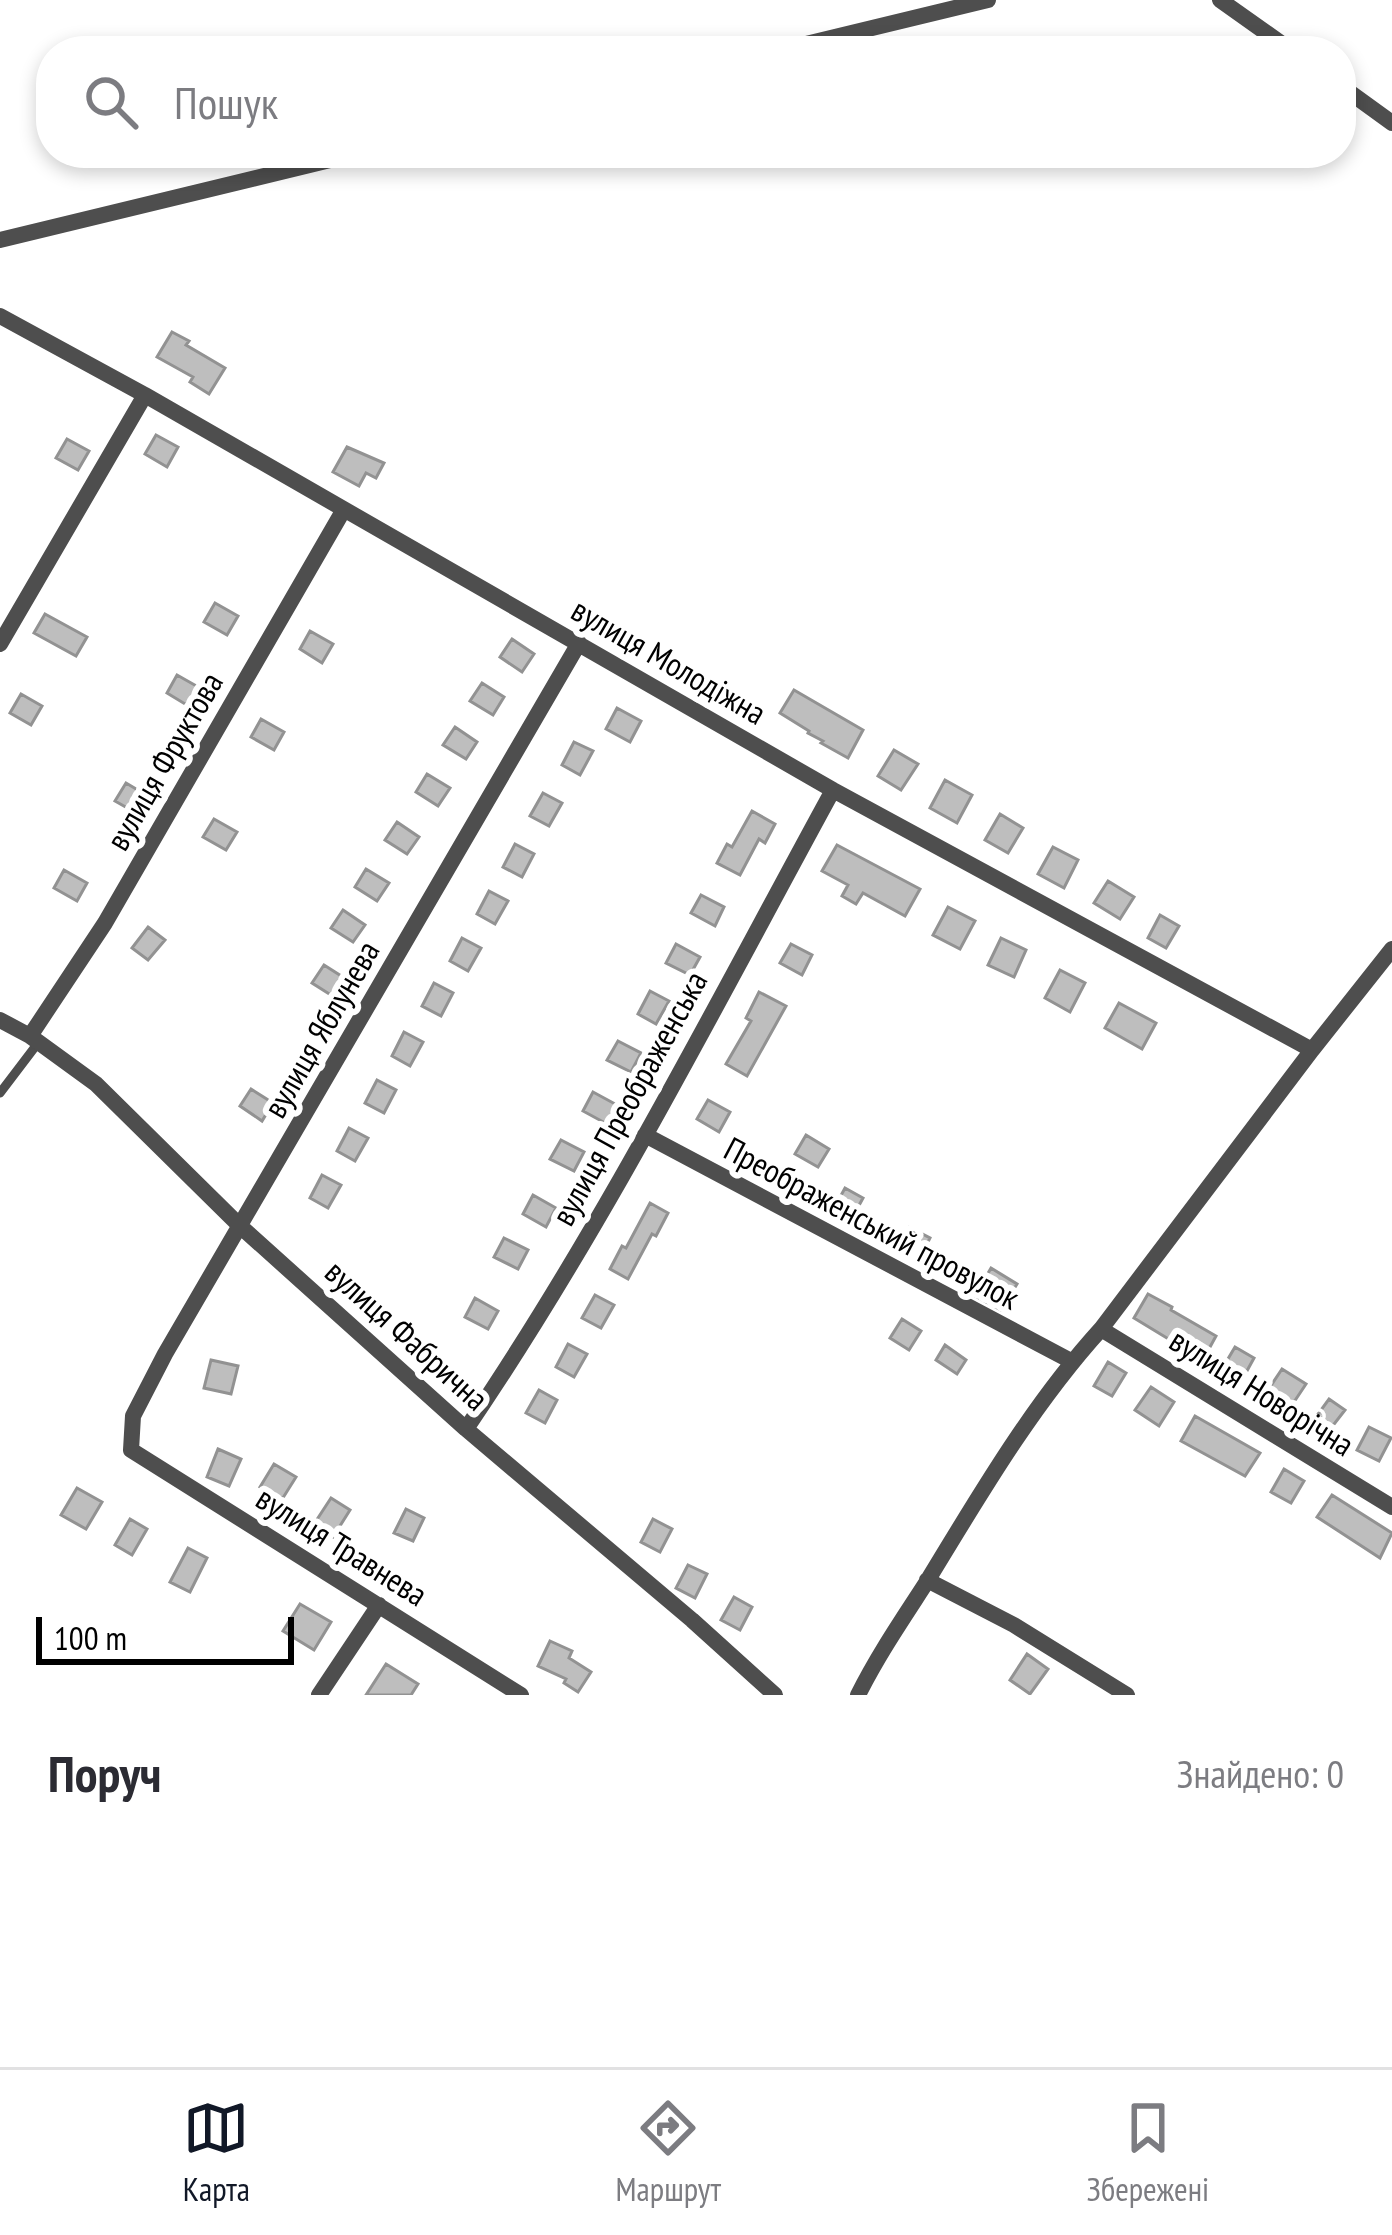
<!DOCTYPE html>
<html lang="uk">
<meta charset="utf-8">
<style>
body{margin:0;font-family:"PT Sans Narrow",sans-serif;background:#f2f2f3;color:#2b2b33}
.scale{position:absolute;left:36px;bottom:30px;width:258px;box-sizing:border-box;padding-left:12px;border:6px solid #000;border-top:0;font-size:33px;line-height:42px;white-space:nowrap;color:#000;-webkit-text-stroke:9px #fff;paint-order:stroke}
.list{margin:0;padding:0;list-style:none}
h2{display:flex;justify-content:space-between;align-items:center;height:156px;margin:0;padding:0 48px;font-size:51px}
h2 small{font-size:39px;font-weight:400;color:#7c7c81}
.icon{flex:none;width:66px;height:66px;fill:none;stroke:currentColor;stroke-width:2;stroke-linecap:round;stroke-linejoin:round}
.map{position:relative;flex:none;width:1392px;height:1695px;overflow:hidden}
.search{position:absolute;background:#fff;box-shadow:0 6px 18px #0003;left:36px;right:36px;top:36px;height:132px;display:flex;align-items:center;gap:30px;box-sizing:border-box;padding:0 42px;border-radius:48px;color:#7c7c81;font-size:45px}
.sheet{height:372px;background:#fff}
nav{display:flex;justify-content:space-around;align-items:center;box-sizing:border-box;height:168px;border-top:3px solid #e1e1e2;background:#fff;font-size:33px;color:#7c7c81}
nav a{display:grid;justify-items:center;gap:6px}
nav .on{color:#111827}
.map>svg:first-child{display:block}
</style>
<div class="map">
<svg width="1392" height="1695" viewBox="0 0 1392 1695">
<rect width="100%" height="100%" fill="#fff"/>
<path fill="#bebebe" stroke="#929292" stroke-width="3" d="M172,332L189,341L186,345L225,368L209,394L190,382L193,377L157,357Z
M156,435L178,447L167,467L145,454Z
M67,439L89,451L78,470L56,458Z
M347,447L384,463L376,478L366,473L359,486L333,472Z
M215,603L238,616L227,635L204,622Z
M45,614L87,637L76,656L34,633Z
M310,631L333,644L322,663L300,649Z
M512,639L534,654L522,672L500,657Z
M177,675L200,688L190,707L167,693Z
M482,683L504,697L493,715L470,701Z
M794,690L863,730L848,758L821,743L823,741L808,733L809,731L780,713Z
M21,694L42,706L31,725L10,713Z
M617,708L641,721L630,742L606,729Z
M261,719L284,732L274,750L251,737Z
M455,727L477,742L466,759L443,745Z
M574,742L593,751L580,775L562,765Z
M894,750L918,764L901,790L878,776Z
M427,774L450,788L438,806L416,792Z
M945,780L972,795L957,823L930,808Z
M126,783L148,796L138,814L115,801Z
M543,793L562,803L549,826L530,816Z
M752,811L775,824L765,843L759,839L740,875L717,863L727,844L732,847Z
M1000,814L1023,828L1008,853L985,840Z
M214,819L237,832L226,850L203,837Z
M397,822L419,837L407,854L385,840Z
M515,844L534,854L522,877L503,867Z
M837,845L920,889L905,916L863,893L856,904L842,896L848,885L822,871Z
M1053,847L1078,860L1064,888L1038,874Z
M366,869L389,883L377,901L355,887Z
M64,870L87,883L77,901L54,888Z
M1108,881L1134,897L1120,919L1094,903Z
M489,891L508,901L495,924L477,914Z
M701,895L724,907L715,926L691,913Z
M948,907L975,921L960,949L933,935Z
M343,910L365,925L353,942L331,928Z
M1160,915L1179,926L1166,948L1148,938Z
M148,927L165,940L148,960L132,948Z
M462,938L481,948L468,971L450,961Z
M1001,938L1026,950L1014,977L988,965Z
M676,944L700,957L690,975L666,963Z
M791,944L812,955L802,975L780,963Z
M324,965L346,979L334,997L312,983Z
M1060,970L1085,983L1070,1012L1045,998Z
M434,983L453,993L441,1016L422,1006Z
M650,991L669,1001L656,1024L638,1014Z
M759,992L786,1006L747,1076L726,1064L751,1021L746,1018Z
M1119,1003L1156,1023L1142,1049L1105,1028Z
M404,1032L423,1042L410,1066L392,1056Z
M618,1041L641,1053L631,1072L607,1060Z
M377,1080L396,1090L384,1113L365,1103Z
M251,1089L273,1103L262,1121L240,1106Z
M593,1092L617,1105L607,1124L583,1111Z
M708,1100L730,1112L719,1132L697,1119Z
M349,1128L368,1138L355,1161L337,1151Z
M806,1135L829,1149L818,1167L795,1154Z
M561,1140L584,1152L574,1171L550,1159Z
M322,1175L341,1185L328,1208L310,1198Z
M845,1188L863,1198L850,1222L832,1212Z
M533,1195L556,1208L546,1227L523,1214Z
M650,1203L668,1213L656,1236L652,1234L628,1279L610,1269L622,1246L626,1248Z
M909,1227L930,1238L919,1260L897,1248Z
M504,1238L528,1250L518,1269L494,1257Z
M991,1268L1017,1284L1001,1310L975,1296Z
M1148,1294L1172,1307L1171,1310L1216,1336L1203,1360L1134,1318Z
M595,1295L614,1305L601,1328L582,1318Z
M475,1298L498,1311L488,1329L465,1317Z
M902,1319L921,1331L909,1350L890,1338Z
M568,1344L587,1354L574,1377L556,1367Z
M945,1345L966,1360L957,1374L936,1360Z
M1235,1347L1254,1358L1242,1380L1222,1369Z
M211,1360L238,1366L231,1394L204,1388Z
M1108,1362L1126,1373L1112,1396L1094,1386Z
M1282,1369L1306,1384L1290,1408L1266,1393Z
M1151,1387L1174,1402L1159,1426L1135,1410Z
M539,1390L557,1400L545,1423L526,1413Z
M1329,1399L1345,1410L1328,1432L1313,1421Z
M1195,1416L1260,1453L1245,1476L1181,1441Z
M1369,1427L1391,1438L1379,1461L1357,1450Z
M218,1449L241,1459L229,1486L207,1477Z
M274,1464L296,1477L281,1501L260,1487Z
M1284,1469L1304,1481L1291,1503L1271,1492Z
M77,1488L102,1502L86,1529L61,1515Z
M1332,1495L1392,1533L1380,1558L1317,1517Z
M331,1498L350,1510L333,1537L314,1524Z
M406,1509L424,1518L413,1541L394,1533Z
M130,1519L147,1529L132,1555L115,1545Z
M653,1519L672,1529L660,1552L641,1542Z
M188,1548L207,1558L190,1592L170,1582Z
M688,1565L707,1574L695,1598L676,1588Z
M734,1597L752,1607L740,1630L721,1620Z
M300,1604L331,1622L314,1650L283,1631Z
M550,1641L572,1651L569,1658L591,1672L578,1692L564,1683L566,1679L538,1666Z
M1027,1654L1048,1669L1030,1694L1010,1680Z
M386,1664L418,1684L411,1695H366Z"/>
<g fill="none" stroke-linecap="round" stroke-linejoin="round">
<path stroke="#4e4e4e" stroke-width="9" d="M0,1093L38,1043"/>
<path stroke="#4e4e4e" stroke-width="16" d="M1220,0L1292,51
M777,51L988,0
M1341,86L1392,123
M0,240L359,153
M0,316L145,395L833,790L1312,1050
M0,644L145,395
M0,1020L30,1036L96,1084L240,1226L466,1429L692,1620L775,1695
M30,1036L105,923L343,511
M645,1135L1071,1361
M1101,1329L1392,1507
M466,1429C604,1226 715,1006 833,790
M927,1580L1014,1625L1127,1695
M319,1695L379,1605
M521,1695L131,1450L133,1416L165,1354L579,643
M858,1695C878,1655 902,1620 926,1583C979,1496 1032,1405 1101,1329L1312,1050L1392,949"/>
</g>
<g text-anchor="middle" stroke-width="12" stroke-linejoin="round" paint-order="stroke">
<g font-size="33" fill="#000" stroke="#fff">
<text transform="translate(669 661) rotate(30)" y="12">вулиця Молодіжна</text>
<text transform="translate(164 761) rotate(-60)" y="12">вулиця Фруктова</text>
<text transform="translate(321 1029) rotate(-60)" y="12">вулиця Яблунева</text>
<text transform="translate(629 1098) rotate(-61)" y="12">вулиця Преображенська</text>
<text transform="translate(872 1223) rotate(28)" y="12">Преображенський провулок</text>
<text transform="translate(407 1335) rotate(42)" y="12">вулиця Фабрична</text>
<text transform="translate(1262 1392) rotate(32)" y="12">вулиця Новорічна</text>
<text transform="translate(342 1546) rotate(32)" y="12">вулиця Травнева</text>
</g>
</g>
</svg>
<div class="scale">100 m</div>
<div class="search"><svg class="icon" aria-label="search" viewBox="0 0 24 24"><circle cx="10" cy="10" r="6"/><path d="M15 15l6 6"/></svg>Пошук</div>
</div>
<section class="sheet">
<h2>Поруч<small>Знайдено: 0</small></h2>
<ul class="list">
</ul>
</section>
<nav>
<a class="on"><svg class="icon" aria-label="map" viewBox="0 0 24 24"><path d="M3 6l6-2 6 2 6-2v14l-6 2-6-2-6 2zM9 4v14M15 6v14"/></svg>Карта</a>
<a><svg class="icon" aria-label="directions" viewBox="0 0 24 24"><path d="M12 3l9 9-9 9-9-9zM9 14v-3h6M13 9l2 2-2 2"/></svg>Маршрут</a>
<a><svg class="icon" aria-label="saved" viewBox="0 0 24 24"><path d="M7 4h10v16l-5-4-5 4z"/></svg>Збережені</a>
</nav>
